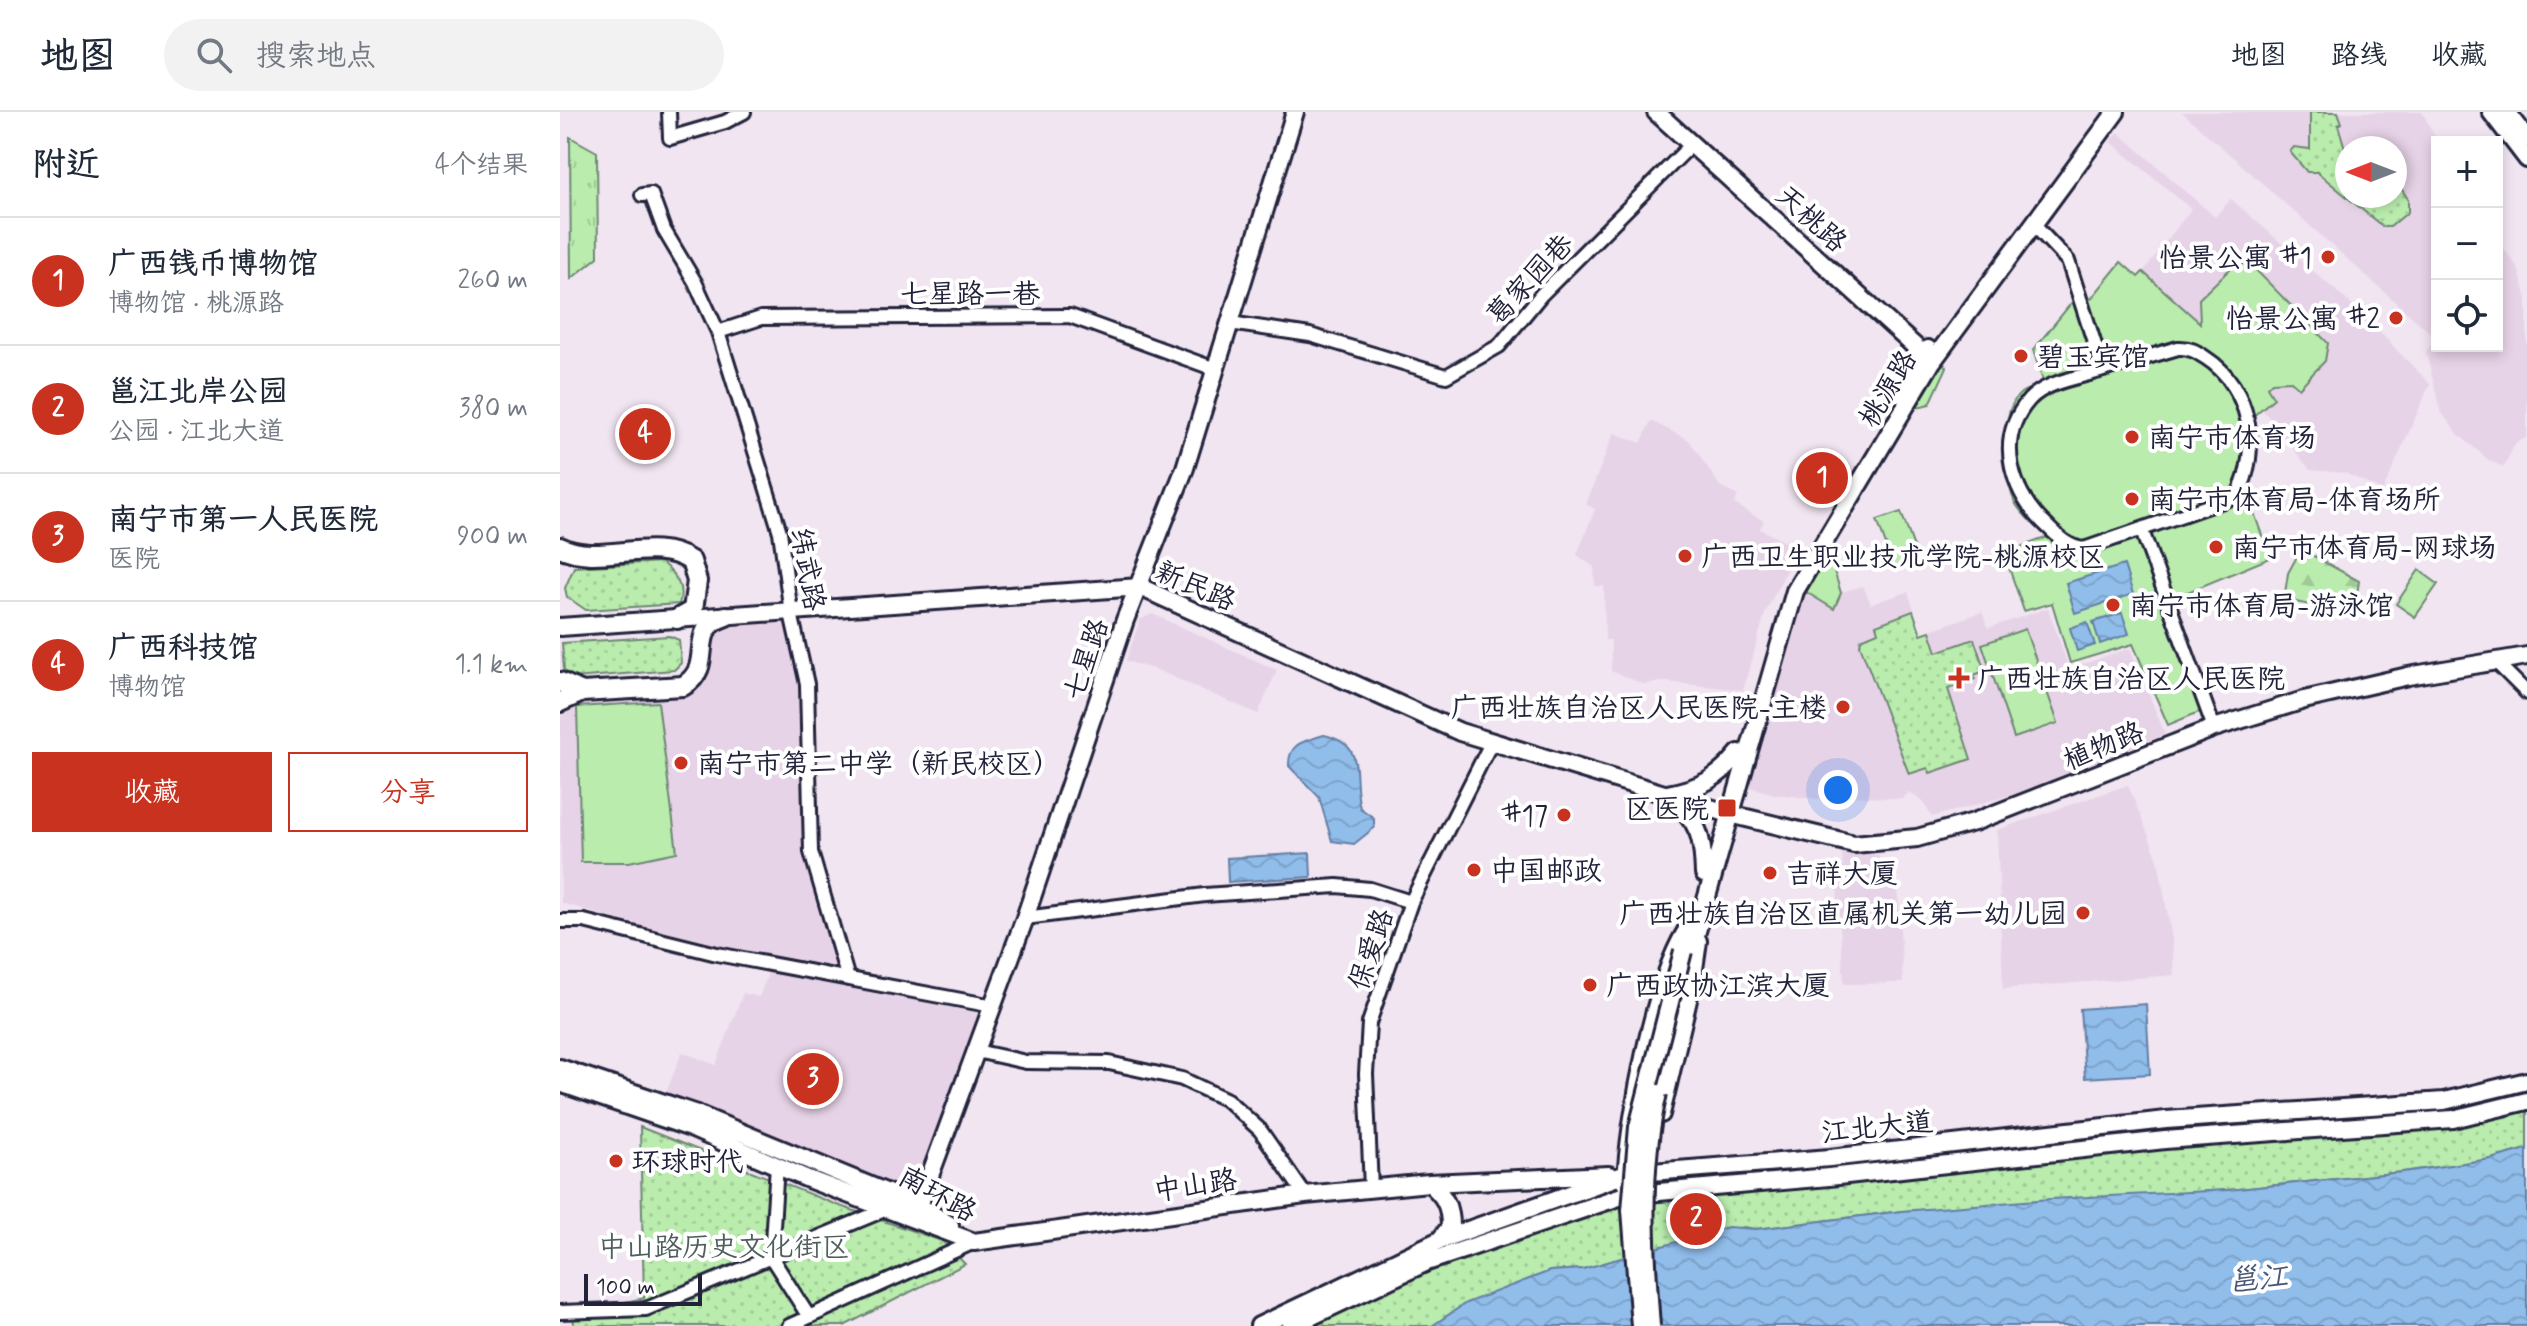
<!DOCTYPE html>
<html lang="zh">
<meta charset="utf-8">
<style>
body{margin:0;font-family:Mynerve,"LXGW WenKai TC",sans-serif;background:#f2f2f3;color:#1f2937}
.controls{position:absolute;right:24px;top:24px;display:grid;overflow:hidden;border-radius:0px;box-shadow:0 4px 12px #0003}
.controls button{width:72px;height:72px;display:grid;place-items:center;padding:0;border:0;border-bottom:2px solid #e0e1e3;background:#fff;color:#1f2937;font:40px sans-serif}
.compass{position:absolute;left:1775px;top:24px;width:72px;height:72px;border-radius:50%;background:#fff;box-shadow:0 4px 12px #0003;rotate:270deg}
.scale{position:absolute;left:24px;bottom:20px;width:118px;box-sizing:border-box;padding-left:8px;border:4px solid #22223b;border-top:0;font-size:22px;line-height:28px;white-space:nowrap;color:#22223b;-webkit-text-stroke:6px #fff;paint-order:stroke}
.you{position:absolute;left:1278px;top:678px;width:28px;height:28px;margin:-20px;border:6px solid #fff;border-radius:50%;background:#1a73e8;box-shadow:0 0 0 12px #1a73e833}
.badge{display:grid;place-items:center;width:52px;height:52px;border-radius:50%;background:#c8321e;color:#fff;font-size:26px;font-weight:700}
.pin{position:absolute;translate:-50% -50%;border:4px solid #fff;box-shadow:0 2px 8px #0006}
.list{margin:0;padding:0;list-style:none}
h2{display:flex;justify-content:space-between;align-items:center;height:104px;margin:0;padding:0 32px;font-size:34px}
h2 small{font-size:26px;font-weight:400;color:#747a83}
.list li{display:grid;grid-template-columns:52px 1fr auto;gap:24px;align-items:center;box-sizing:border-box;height:128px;padding:0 32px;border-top:2px solid #e0e1e3}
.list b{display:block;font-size:30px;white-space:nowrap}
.list p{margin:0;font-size:26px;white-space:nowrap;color:#747a83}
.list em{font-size:26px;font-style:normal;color:#747a83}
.actions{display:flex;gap:16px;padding:24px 32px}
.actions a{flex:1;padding:18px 0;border:2px solid #c8321e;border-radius:0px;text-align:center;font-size:28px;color:#c8321e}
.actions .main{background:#c8321e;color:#fff}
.icon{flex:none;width:44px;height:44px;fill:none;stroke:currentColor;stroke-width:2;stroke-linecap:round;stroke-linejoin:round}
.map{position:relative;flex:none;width:1967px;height:1214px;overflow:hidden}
header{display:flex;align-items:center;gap:48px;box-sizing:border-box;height:112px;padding:0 40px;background:#fff;border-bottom:2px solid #e0e1e3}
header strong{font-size:38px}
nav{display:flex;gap:44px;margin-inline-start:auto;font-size:28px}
.search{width:560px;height:72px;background:#f2f2f3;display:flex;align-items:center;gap:20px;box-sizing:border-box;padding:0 28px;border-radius:44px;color:#747a83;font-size:30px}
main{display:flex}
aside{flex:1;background:#fff}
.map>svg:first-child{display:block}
</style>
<header>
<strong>地图</strong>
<div class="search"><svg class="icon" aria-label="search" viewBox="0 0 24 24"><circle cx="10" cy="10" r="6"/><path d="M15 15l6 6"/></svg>搜索地点</div>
<nav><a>地图</a><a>路线</a><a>收藏</a></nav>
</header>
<main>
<aside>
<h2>附近<small>4个结果</small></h2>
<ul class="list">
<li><span class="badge">1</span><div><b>广西钱币博物馆</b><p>博物馆 · 桃源路</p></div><em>260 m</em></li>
<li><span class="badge">2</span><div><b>邕江北岸公园</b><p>公园 · 江北大道</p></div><em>380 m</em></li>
<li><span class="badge">3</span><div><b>南宁市第一人民医院</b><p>医院</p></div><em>900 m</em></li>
<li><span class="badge">4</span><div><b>广西科技馆</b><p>博物馆</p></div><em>1.1 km</em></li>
</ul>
<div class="actions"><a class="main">收藏</a><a>分享</a></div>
</aside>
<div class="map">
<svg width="1967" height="1214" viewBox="0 0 1967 1214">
<defs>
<pattern id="grass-tufts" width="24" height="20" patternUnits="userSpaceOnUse" patternTransform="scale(2)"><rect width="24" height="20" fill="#b9ecad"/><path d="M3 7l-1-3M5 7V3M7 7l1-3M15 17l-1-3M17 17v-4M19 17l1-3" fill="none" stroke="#9fca96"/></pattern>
<pattern id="forest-firs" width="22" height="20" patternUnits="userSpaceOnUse" patternTransform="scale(2)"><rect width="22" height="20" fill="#b9ecad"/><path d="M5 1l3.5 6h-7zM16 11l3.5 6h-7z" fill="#9fca96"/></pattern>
<pattern id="park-dots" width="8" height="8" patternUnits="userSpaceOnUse" patternTransform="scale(2)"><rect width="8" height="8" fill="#b9ecad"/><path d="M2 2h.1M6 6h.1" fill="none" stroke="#9fca96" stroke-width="1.8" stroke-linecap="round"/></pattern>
<pattern id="water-waves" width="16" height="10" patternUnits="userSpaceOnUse" patternTransform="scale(2)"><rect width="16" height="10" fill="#90bdea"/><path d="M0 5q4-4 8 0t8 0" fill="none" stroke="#7ca2ca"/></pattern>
</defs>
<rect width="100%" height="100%" fill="#f1e5f1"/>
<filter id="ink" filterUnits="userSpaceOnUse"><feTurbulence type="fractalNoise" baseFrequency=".0125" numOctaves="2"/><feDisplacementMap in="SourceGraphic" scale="16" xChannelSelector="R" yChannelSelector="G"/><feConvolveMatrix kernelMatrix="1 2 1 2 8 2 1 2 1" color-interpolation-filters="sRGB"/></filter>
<g filter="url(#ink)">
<path fill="#e7d3e7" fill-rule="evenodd" d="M1622,0H1862L1878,30L1877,234H1937V127L1958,156L1967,186V325L1955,332L1944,355L1930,349L1900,324L1881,300L1866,240L1876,226ZM1787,36H1835V84H1787Z
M1558,20L1655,105L1671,87L1799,199L1870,272L1823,379L1785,361L1750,358L1702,297L1714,286L1583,160L1631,97L1551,30Z
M1091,309L1129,328L1160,374L1178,384L1174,392L1204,409L1200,417L1227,431L1223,439L1233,445L1206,499L1183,578L1105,570L1083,572L1051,559V528H1045L1044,474H1035L1034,455L1017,443L1035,397L1026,392L1054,321L1081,331Z
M1269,438L1282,480L1303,474L1311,492L1348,480L1362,521L1422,500L1428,516L1488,496L1509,557L1570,536L1605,622L1455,682L1372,705L1363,690L1349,680L1342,687L1276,683L1275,689L1215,682L1185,674L1238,491Z
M592,502L717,558L698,602L597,558L566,549L580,508Z
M226,508L241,575L244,744L277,859L161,837L1,791L0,607L5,596L18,587L116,581L159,516Z
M1568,673L1598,747L1612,827L1614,863L1443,877L1437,718Z
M1282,739L1319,743L1320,777H1338L1343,871L1284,872L1276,758L1283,757Z
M209,859L418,901L360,1062L348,1072L329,1075L106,981L122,940L156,953L183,881L199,885Z"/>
<path fill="url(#grass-tufts)" stroke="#6e8774" stroke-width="2" d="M10,25L37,40L38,145L11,167Z"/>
<path fill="url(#forest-firs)" stroke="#6e8774" stroke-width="2" d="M1381,249L1387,255L1370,292L1358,295L1353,292Z
M1741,437L1799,469L1794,501L1724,488L1728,461Z"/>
<path fill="url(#park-dots)" stroke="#6e8774" stroke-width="2" d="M1750,0H1778L1782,11L1778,13L1787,43V84H1835V67L1848,87V100L1830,115H1823L1757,60H1747L1730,40L1734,35L1750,37Z
M101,450C115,462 125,474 119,492L26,498L7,485L5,476L14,455Z
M1353,499L1361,522L1370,519L1377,540L1414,527L1425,559L1414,563L1415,567L1388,577L1411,647L1370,661L1368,656L1349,662L1300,533L1301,527L1318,520L1316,513Z
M109,524L119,528L121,551L114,558L13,566L4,558L2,531Z
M1967,989V1037L1931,1047L1843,1060L1668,1078L1342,1099L1196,1117L1184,1115L1023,1157L990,1159L872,1214H731L867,1150L1065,1082L1893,1007Z
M80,1015L277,1093L382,1129L405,1152L284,1214H14L13,1201L84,1186Z"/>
<path fill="#b9ecad" stroke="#6e8774" stroke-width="2" d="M1561,150L1578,165L1583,160L1640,211L1639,187L1673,154L1689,151L1768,231L1765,249L1739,276L1731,269L1712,270L1707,275L1714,286L1691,306L1687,381L1710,446L1613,486L1649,596L1608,613L1573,532L1510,551L1492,491L1464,499L1444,441L1488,425C1477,416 1465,406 1457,394C1443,371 1437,300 1461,281C1466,277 1477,275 1484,272L1473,238L1517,184L1531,187Z
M1341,400L1358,446L1334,455L1317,408Z
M1268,440L1281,481L1274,497L1246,480Z
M1859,458L1878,472L1855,505L1836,492Z
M1465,517L1498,611L1454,626L1422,532Z
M98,590L117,740L69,750H21L17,595Z"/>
<path fill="url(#water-waves)" stroke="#647fa4" stroke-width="2" d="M1564,453L1573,482L1515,501L1506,471Z
M1562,501L1569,522L1540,532L1533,510Z
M1527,510L1535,533L1517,539L1510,516Z
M764,623C808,633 791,662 800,696L814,706V716L794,732L772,729L759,685L729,654C728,631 744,629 764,623Z
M750,741L751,765L668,770L667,746Z
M1586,892L1590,962L1525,966L1520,897Z
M1967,1037V1214H872L906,1191L990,1159L1023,1157L1168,1115L1196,1117L1342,1099L1490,1087L1668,1078L1843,1060L1931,1047Z"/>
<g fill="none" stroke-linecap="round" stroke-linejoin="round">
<defs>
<path id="minor" d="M109,0L110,26L165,10L184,0
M82,83L91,82L104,118L135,170L158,220L220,420L231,501L247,572L251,740L288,867
M1473,112L1508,149L1543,258C1519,266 1486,269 1469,288C1433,329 1453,383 1488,415C1499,426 1509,435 1524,437L1677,384C1702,339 1690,274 1646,246C1637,240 1629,235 1618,236L1543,258
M670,211L750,223L886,264L939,234L981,183L1131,33
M158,220L201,206L510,204L655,257
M1582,419L1654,616
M1935,549L1967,581
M465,806L645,783L777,774L810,777L851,790
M0,809H24L157,842L433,894
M416,939L466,950L549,951L622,967L667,988L700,1018L745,1083
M217,1053L211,1145L249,1205
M811,1076L806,962L809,911L851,790L931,631
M0,1200L86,1197L327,1097
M229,1214L414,1130"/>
<path id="major" d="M1096,0L1371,249
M1931,0L1967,47
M1947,0L1967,26
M1340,282L1368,237
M0,515L580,475L900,620L1170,702L1294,732L1357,726L1414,710L1654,616L1744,588L1848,564L1967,544
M1107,682C1140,676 1158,667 1179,641
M1111,688C1140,708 1143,728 1144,762
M1131,840L1235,479L1372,250L1556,0
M0,956L134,1001L359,1094L390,1113
M0,971L128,1015L248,1067L414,1130L745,1083L869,1071L1049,1063
M1101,1002L1132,871L1138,829
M869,1071C885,1084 890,1094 890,1115L880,1128
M1066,1072C1068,1011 1095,859 1131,812
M354,1107L465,806L565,508L625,356L735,0
M699,1214L880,1128L1066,1062L1270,1046L1606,1008L1884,989L1967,969
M731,1214L867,1150L1065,1083L1269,1065L1605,1028L1893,1007L1967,989"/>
<path id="highway" d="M0,435C40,455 92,423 131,449L137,469L133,498L117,507
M0,570L22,580
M0,590L22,580L123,574C158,553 124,518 166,504"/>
</defs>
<use href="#minor" stroke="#22223b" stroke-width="18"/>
<use href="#major" stroke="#22223b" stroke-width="22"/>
<use href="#highway" stroke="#22223b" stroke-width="24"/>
<use href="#minor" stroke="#fff" stroke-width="12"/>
<use href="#major" stroke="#fff" stroke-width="16"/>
<use href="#highway" stroke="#fff" stroke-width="18"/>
<defs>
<path id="major-bridge" d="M1080,1214L1071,1098L1078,1015L1123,839
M1091,1214C1085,1135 1080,1059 1098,981"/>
</defs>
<use href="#major-bridge" stroke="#22223b" stroke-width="22" stroke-linecap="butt"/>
<use href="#major-bridge" stroke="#fff" stroke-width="16"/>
</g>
</g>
<g fill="#c8321e" stroke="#fff" stroke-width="3">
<circle cx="1768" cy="145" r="8"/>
<circle cx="1836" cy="206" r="8"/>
<circle cx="1461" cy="244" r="8"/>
<circle cx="1572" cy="325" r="8"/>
<circle cx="1572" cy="387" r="8"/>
<circle cx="1656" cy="435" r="8"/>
<circle cx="1125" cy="444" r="8"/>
<circle cx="1553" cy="493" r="8"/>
<path d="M1395 554h8v8h8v8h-8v8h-8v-8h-8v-8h8z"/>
<circle cx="1283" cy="595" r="8"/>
<circle cx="121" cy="651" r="8"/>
<rect x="1157" y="686" width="20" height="20" rx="4"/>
<circle cx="1004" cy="703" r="8"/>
<circle cx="914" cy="758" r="8"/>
<circle cx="1210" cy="761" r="8"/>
<circle cx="1523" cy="801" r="8"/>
<circle cx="1030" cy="873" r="8"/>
<circle cx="56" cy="1049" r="8"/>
</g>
<g text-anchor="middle" stroke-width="8" stroke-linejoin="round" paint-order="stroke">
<g font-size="28" fill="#22223b" stroke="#fff">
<text transform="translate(1252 106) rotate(42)" y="10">天桃路</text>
<text transform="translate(969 167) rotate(-47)" y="10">葛家园巷</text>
<text x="410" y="191">七星路一巷</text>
<text transform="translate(1327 276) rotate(-59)" y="10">桃源路</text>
<text transform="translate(249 457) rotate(80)" y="10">纬武路</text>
<text transform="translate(636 473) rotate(23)" y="10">新民路</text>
<text transform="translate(525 547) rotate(-71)" y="10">七星路</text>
<text transform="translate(1543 633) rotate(-22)" y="10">植物路</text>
<text transform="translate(810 837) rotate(-71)" y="10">保爱路</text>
<text transform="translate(1317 1014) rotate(-6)" y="10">江北大道</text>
<text transform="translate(635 1072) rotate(-8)" y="10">中山路</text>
<text transform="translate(378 1081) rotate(29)" y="10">南环路</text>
</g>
<g font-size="28" fill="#22223b" stroke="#fff" text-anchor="start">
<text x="1752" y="155" text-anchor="end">怡景公寓 #1</text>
<text x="1820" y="216" text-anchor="end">怡景公寓 #2</text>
<text x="1477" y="254">碧玉宾馆</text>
<text x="1588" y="335">南宁市体育场</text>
<text x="1588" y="397">南宁市体育局-体育场所</text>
<text x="1672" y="445">南宁市体育局-网球场</text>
<text x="1141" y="454">广西卫生职业技术学院-桃源校区</text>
<text x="1569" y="503">南宁市体育局-游泳馆</text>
<text x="1417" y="576">广西壮族自治区人民医院</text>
<text x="1267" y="605" text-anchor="end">广西壮族自治区人民医院-主楼</text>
<text x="137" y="661">南宁市第二中学（新民校区）</text>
<text x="1149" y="706" text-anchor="end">区医院</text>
<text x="988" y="713" text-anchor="end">#17</text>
<text x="930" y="768">中国邮政</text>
<text x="1226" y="771">吉祥大厦</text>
<text x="1507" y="811" text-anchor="end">广西壮族自治区直属机关第一幼儿园</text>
<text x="1046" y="883">广西政协江滨大厦</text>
<text x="72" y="1059">环球时代</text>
</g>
<g font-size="28" fill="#4f5f5d" stroke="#fff">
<text x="164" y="1144">中山路历史文化街区</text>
</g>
<g font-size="30" font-style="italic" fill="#485878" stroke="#fff">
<text transform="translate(1698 1166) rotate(-5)" y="10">邕江</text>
</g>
</g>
</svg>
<div class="controls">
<button>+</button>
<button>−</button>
<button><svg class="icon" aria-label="locate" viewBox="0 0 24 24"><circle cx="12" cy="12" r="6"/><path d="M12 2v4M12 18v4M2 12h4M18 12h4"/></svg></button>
</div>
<svg class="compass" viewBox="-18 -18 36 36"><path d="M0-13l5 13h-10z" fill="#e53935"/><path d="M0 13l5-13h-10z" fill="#747a83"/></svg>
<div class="scale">100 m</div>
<div class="you"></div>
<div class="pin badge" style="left:1262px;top:366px">1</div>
<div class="pin badge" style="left:1136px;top:1107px">2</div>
<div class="pin badge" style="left:253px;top:967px">3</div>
<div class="pin badge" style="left:85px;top:322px">4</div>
</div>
</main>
